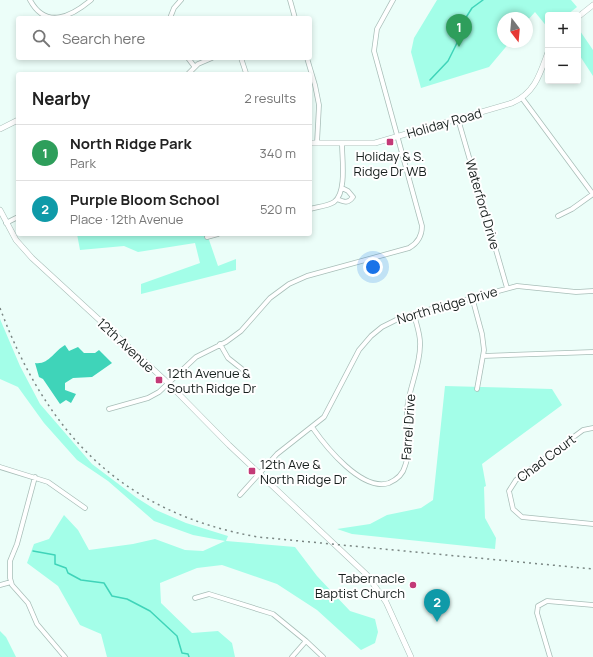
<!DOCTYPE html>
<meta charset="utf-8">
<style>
body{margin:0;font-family:Manrope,sans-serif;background:#f6f6f6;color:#222}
.controls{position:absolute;right:12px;top:12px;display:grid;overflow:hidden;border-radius:4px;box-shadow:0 2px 6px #0003}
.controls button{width:36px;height:36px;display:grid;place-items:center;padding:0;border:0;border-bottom:1px solid #e0e0e0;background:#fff;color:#222;font:20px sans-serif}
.compass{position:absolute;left:497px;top:12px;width:36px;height:36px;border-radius:50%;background:#fff;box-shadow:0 2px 6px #0003;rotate:164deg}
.you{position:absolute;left:373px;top:267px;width:14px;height:14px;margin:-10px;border:3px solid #fff;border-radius:50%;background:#1a73e8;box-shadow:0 0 0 6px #1a73e833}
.badge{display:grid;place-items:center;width:26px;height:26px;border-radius:50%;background:#2563eb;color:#fff;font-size:13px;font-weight:700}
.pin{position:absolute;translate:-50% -33px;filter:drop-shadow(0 1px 2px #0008)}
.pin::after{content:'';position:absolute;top:21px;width:14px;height:12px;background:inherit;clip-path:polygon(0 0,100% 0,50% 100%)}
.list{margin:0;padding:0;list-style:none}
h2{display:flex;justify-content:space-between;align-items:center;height:52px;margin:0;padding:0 16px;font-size:17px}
h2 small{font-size:13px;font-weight:400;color:#767676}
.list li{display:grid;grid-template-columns:26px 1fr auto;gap:12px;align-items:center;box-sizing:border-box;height:56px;padding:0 16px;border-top:1px solid #e0e0e0}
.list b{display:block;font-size:15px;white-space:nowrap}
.list p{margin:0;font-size:13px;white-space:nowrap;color:#767676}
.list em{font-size:13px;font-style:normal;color:#767676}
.icon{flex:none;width:22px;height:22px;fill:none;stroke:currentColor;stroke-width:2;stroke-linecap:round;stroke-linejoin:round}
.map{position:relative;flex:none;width:593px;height:657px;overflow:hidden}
.search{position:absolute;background:#fff;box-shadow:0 2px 6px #0003;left:16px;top:16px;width:296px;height:44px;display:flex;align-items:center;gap:10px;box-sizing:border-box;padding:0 14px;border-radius:4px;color:#767676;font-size:15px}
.panel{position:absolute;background:#fff;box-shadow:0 2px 6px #0003;left:16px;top:72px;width:296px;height:164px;border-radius:4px}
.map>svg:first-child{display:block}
</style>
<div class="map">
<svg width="593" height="657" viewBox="0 0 593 657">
<rect width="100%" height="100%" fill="#ecfef9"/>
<path fill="#a3fee8" d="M437,0H571L577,7L567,15H548V28L535,12L527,21V18H503V42H510L489,67L421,88L411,52L414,38Z
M578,28L593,50V76L578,53Z
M77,234H207L218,266L236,259V270L141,294V284L200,263L195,243L138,252L124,246L80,250Z
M0,319L20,366L40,404L92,464L137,498L156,510L186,523L228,536L226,541L295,547L317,576L350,611L375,619L378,632L375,643L361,650L317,610L277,584L222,565L197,568L160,583L161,603L192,633L218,631L232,643L235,657H107L101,634L80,625L58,586L27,563L34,544L49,539L64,515L78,530L89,550L133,544L155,539L185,550L203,551L225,541L193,535L154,521L108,481L77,460L44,423L18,387L0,379Z
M445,386L552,389L562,405L482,464L486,486L484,487L485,518L496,538L495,549L352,534L337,529L370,524L387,515L421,508L433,500Z
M0,631L6,637L16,657H0Z"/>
<path fill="#3fd4b9" d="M65,345L69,351L78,347L84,353H95L99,350L112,363L92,377L73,378L65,383V390L76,394L71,403L66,400L60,404L43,379L39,377L35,363C49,365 54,351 65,345Z"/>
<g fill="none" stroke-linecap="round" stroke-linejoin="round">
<path stroke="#3fd4b9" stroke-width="1.5" d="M430,80L448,61L458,41L465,19L472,8L483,0
M33,551L55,555V564L66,568L68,573L81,580L104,583L112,596L127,599L150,611L177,636L182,653L188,654L189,657"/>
<defs>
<path id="minor" d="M30,0C46,30 72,16 91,0
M290,0L295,18
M170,18L174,8L181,0
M188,58L194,66
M241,58L246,73
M307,58L315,85L319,105L317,143
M188,74L198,64L212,58
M522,98L593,194
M458,119L507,288
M337,199C344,202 348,204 353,197L348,191L342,188
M310,209C317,207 328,206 334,202C347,193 342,158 342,144
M558,216L572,209L593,194
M6,223L18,217
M207,237L218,234
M472,297L482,334L484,350L477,389
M220,344L228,358L247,373
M483,356L593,352
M109,409L148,398L159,392L196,357L226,342L241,331L270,298L289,284L307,276L409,248C418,243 422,236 422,226L374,51L377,29L393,0
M312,427C326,447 362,492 389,483C396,480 403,474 405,466C411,451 406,425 407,409C409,388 420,367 420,346C421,335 416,324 414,314
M593,428L583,430L516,480L509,491L513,509L522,517L593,524
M0,467L48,482L85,508
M35,477L17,544L10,561V578L12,585L28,603L37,624L65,657
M240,495L277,454L324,417L359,350L371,336L382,327L402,317L517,286L576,292L593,291
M0,585L11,582
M195,598L209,594L273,614L306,641L323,657
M292,657L306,641
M550,657L537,613L538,606L547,601L593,605"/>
<path id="tertiary" d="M578,17L593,5
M0,129L18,120
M310,143H375L512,103C535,93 540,74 548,52
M0,210L16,240L32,258L168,383L229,445L367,575L386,602L411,657"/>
</defs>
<use href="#minor" stroke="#a8beb8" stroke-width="5.5"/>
<use href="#tertiary" stroke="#a8beb8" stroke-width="6"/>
<use href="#minor" stroke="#fff" stroke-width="4"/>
<use href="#tertiary" stroke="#fff" stroke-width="5"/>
<path stroke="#7a8683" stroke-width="1.5" stroke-dasharray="2 4" stroke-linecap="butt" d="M0,308C47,434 122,513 258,537L593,569"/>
</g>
<g fill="#c33a77" stroke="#fff" stroke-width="1.5">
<rect x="386" y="138" width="8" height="8" rx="2"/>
<rect x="155" y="376" width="8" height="8" rx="2"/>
<rect x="248" y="467" width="8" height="8" rx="2"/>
<circle cx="413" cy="585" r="4"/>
</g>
<g text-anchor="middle" stroke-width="4" stroke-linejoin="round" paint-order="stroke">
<g font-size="13" fill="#161e1c" stroke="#fff">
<text transform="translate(444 123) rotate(-16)" y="5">Holiday Road</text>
<text transform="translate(483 204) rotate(74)" y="5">Waterford Drive</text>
<text transform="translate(447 305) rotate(-16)" y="5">North Ridge Drive</text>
<text transform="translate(126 345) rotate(43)" y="5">12th Avenue</text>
<text transform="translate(408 427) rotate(-86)" y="5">Farrel Drive</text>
<text transform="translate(546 458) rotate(-37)" y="5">Chad Court</text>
</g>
<g font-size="13" fill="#161e1c" stroke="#fff" text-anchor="start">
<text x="390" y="161" text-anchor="middle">Holiday &amp; S.<tspan x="390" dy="15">Ridge Dr WB</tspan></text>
<text x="167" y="378">12th Avenue &amp;<tspan x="167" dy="15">South Ridge Dr</tspan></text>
<text x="260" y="469">12th Ave &amp;<tspan x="260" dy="15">North Ridge Dr</tspan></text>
<text x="405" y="583" text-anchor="end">Tabernacle<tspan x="405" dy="15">Baptist Church</tspan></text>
</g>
</g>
</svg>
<div class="controls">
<button>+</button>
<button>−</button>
</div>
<svg class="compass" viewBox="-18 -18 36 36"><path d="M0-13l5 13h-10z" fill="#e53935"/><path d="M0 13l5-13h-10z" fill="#767676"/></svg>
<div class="you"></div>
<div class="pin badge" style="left:459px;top:47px;background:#2e9e5b">1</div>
<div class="pin badge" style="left:437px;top:622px;background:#0f9aa8">2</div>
<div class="search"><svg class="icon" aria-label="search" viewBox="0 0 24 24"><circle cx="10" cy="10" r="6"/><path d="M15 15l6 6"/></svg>Search here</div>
<section class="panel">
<h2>Nearby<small>2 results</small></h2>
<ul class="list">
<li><span class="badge" style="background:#2e9e5b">1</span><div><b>North Ridge Park</b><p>Park</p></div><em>340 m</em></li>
<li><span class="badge" style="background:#0f9aa8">2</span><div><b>Purple Bloom School</b><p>Place · 12th Avenue</p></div><em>520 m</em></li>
</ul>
</section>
</div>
